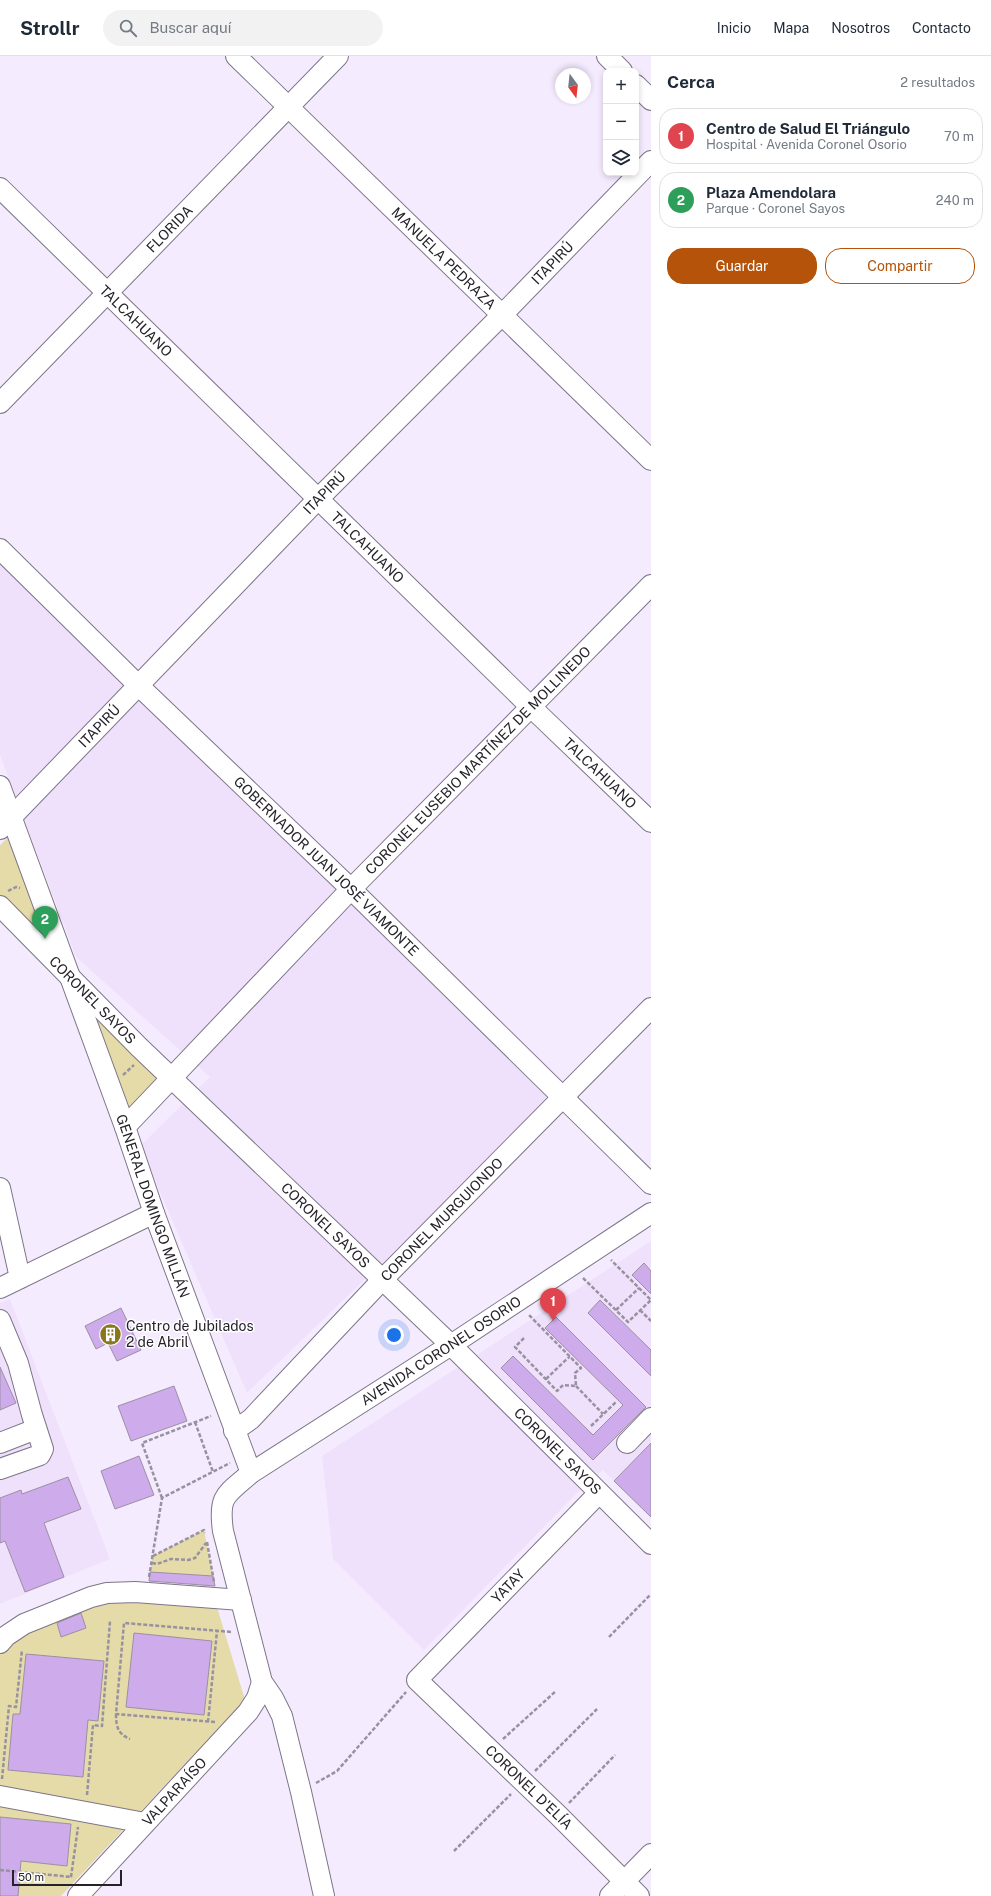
<!DOCTYPE html>
<html lang="es">
<meta charset="utf-8">
<style>
body{margin:0;font-family:"Public Sans",sans-serif;background:#f2f2f3;color:#1f2937}
.controls{position:absolute;right:12px;top:12px;display:grid;overflow:hidden;border-radius:8px;box-shadow:0 2px 6px #0003}
.controls button{width:36px;height:36px;display:grid;place-items:center;padding:0;border:0;border-bottom:1px solid #e0e1e3;background:#fff;color:#1f2937;font:20px sans-serif}
.compass{position:absolute;left:555px;top:12px;width:36px;height:36px;border-radius:50%;background:#fff;box-shadow:0 2px 6px #0003;rotate:165deg}
.scale{position:absolute;left:12px;bottom:10px;width:110px;box-sizing:border-box;padding-left:4px;border:2px solid #262229;border-top:0;font-size:11px;line-height:14px;white-space:nowrap;color:#262229;-webkit-text-stroke:3px #fff;paint-order:stroke}
.you{position:absolute;left:394px;top:1279px;width:14px;height:14px;margin:-10px;border:3px solid #fff;border-radius:50%;background:#1a73e8;box-shadow:0 0 0 6px #1a73e833}
.badge{display:grid;place-items:center;width:26px;height:26px;border-radius:50%;background:#b45309;color:#fff;font-size:13px;font-weight:700}
.pin{position:absolute;translate:-50% -33px;filter:drop-shadow(0 1px 2px #0008)}
.pin::after{content:'';position:absolute;top:21px;width:14px;height:12px;background:inherit;clip-path:polygon(0 0,100% 0,50% 100%)}
.list{margin:0;padding:0;list-style:none}
h2{display:flex;justify-content:space-between;align-items:center;height:52px;margin:0;padding:0 16px;font-size:17px}
h2 small{font-size:13px;font-weight:400;color:#747a83}
.list li{display:grid;grid-template-columns:26px 1fr auto;gap:12px;align-items:center;box-sizing:border-box;height:56px;margin:0 8px 8px;padding:0 8px;border:1px solid #e0e1e3;border-radius:16px}
.list b{display:block;font-size:15px;white-space:nowrap}
.list p{margin:0;font-size:13px;white-space:nowrap;color:#747a83}
.list em{font-size:13px;font-style:normal;color:#747a83}
.actions{display:flex;gap:8px;padding:12px 16px}
.actions a{flex:1;padding:9px 0;border:1px solid #b45309;border-radius:16px;text-align:center;font-size:14px;color:#b45309}
.actions .main{background:#b45309;color:#fff}
.icon{flex:none;width:22px;height:22px;fill:none;stroke:currentColor;stroke-width:2;stroke-linecap:round;stroke-linejoin:round}
.map{position:relative;flex:none;width:651px;height:1840px;overflow:hidden}
header{display:flex;align-items:center;gap:24px;box-sizing:border-box;height:56px;padding:0 20px;background:#fff;border-bottom:1px solid #e0e1e3}
header strong{font-size:19px}
nav{display:flex;gap:22px;margin-inline-start:auto;font-size:14px}
.search{width:280px;height:36px;background:#f2f2f3;display:flex;align-items:center;gap:10px;box-sizing:border-box;padding:0 14px;border-radius:22px;color:#747a83;font-size:15px}
main{display:flex}
aside{flex:1;background:#fff}
.map>svg:first-child{display:block}
</style>
<header>
<strong>Strollr</strong>
<div class="search"><svg class="icon" aria-label="search" viewBox="0 0 24 24"><circle cx="10" cy="10" r="6"/><path d="M15 15l6 6"/></svg>Buscar aquí</div>
<nav><a>Inicio</a><a>Mapa</a><a>Nosotros</a><a>Contacto</a></nav>
</header>
<main>
<div class="map">
<svg width="651" height="1840" viewBox="0 0 651 1840">
<rect width="100%" height="100%" fill="#f5ebfe"/>
<path fill="#efe1fc" d="M0,503L560,1035L247,1337L140,1090L210,1021L76,901L0,699Z
M651,1185V1462L603,1414L575,1439L424,1594L333,1503L322,1400Z
M10,1243L110,1503L0,1548V1247Z"/>
<path fill="#e5dba9" d="M12,778L70,923L170,1022L125,1071L70,923L0,844V789Z
M204,1474L213,1520L150,1516L153,1500Z
M85,1541L217,1551L245,1644L61,1840H0V1588Z"/>
<path fill="#ceabeb" stroke="#9a90a2" d="M644,1207L651,1215V1238L632,1219Z
M600,1244L651,1294V1320L588,1257Z
M121,1252L141,1294L117,1305L108,1287L96,1293L85,1270Z
M556,1261L646,1351L593,1404L501,1312L513,1300L593,1379L623,1349L545,1272Z
M0,1311L16,1347L0,1354Z
M174,1330L187,1365L131,1385L118,1350Z
M651,1387V1461L614,1425Z
M139,1400L154,1439L115,1453L101,1415Z
M68,1421L81,1453L44,1467L64,1521L25,1536L5,1485L0,1487V1442L21,1434L22,1438Z
M150,1516L213,1520L215,1530L149,1525Z
M81,1557L86,1572L61,1581L57,1567Z
M134,1577L212,1585L204,1659L126,1651Z
M26,1598L104,1605L98,1665L88,1664L83,1721L8,1714L13,1658H20Z
M0,1761L71,1768L67,1810L21,1805L18,1840H0Z"/>
<g fill="none" stroke-linecap="round" stroke-linejoin="round">
<defs>
<g id="minor">
<path id="s1" d="M236,0L651,404"/>
<path d="M607,0L622,15"/>
<path d="M636,29L651,44"/>
<path id="s2" d="M0,132L531,651L651,766"/>
<path id="s3" d="M0,347L338,0"/>
<path id="s4" d="M0,493L139,630L351,833L651,1128"/>
<path id="s5" d="M0,730L125,1071L154,1157L251,1417"/>
<path id="s6" d="M0,773L318,443L502,259L651,105"/>
<path id="s7" d="M0,850L139,991L451,1289L651,1488"/>
<path id="s8" d="M125,1071L351,833L651,529"/>
<path d="M0,1132L20,1222"/>
<path d="M0,1232L154,1157"/>
<path d="M0,1264L18,1307L32,1359L43,1393L40,1399L0,1413"/>
<path id="s9" d="M234,1375L251,1363L382,1224L651,952"/>
<path d="M0,1387L36,1373"/>
<path d="M627,1387L651,1362"/>
<path id="s10" d="M599,1437L417,1624L557,1758L639,1840"/>
<path d="M0,1587L6,1580L24,1568L91,1541L107,1537L135,1536L241,1544"/>
<path d="M0,1740L145,1767"/>
<path id="s11" d="M78,1840L248,1656L257,1642L262,1626"/>
<path id="s12" d="M324,1840L301,1736L282,1660L273,1642L262,1626L223,1475C218,1439 226,1439 251,1417L451,1289L651,1157"/>
<path d="M610,1840L651,1798"/>
</g>
</defs>
<use href="#minor" stroke="#7e7587" stroke-width="22"/>
<path stroke="#98919f" stroke-width="2.5" stroke-dasharray="4 2" stroke-linecap="butt" d="M8,835L16,831L20,832
M123,1019L134,1009
M583,1222L628,1266L651,1244L611,1204
M616,1254L639,1232
M640,1254L651,1265
M524,1282L515,1291L557,1335L563,1329L576,1330L575,1317L581,1312L528,1258
M546,1323L570,1300
M576,1330L603,1358
M195,1366L213,1416
M591,1370L616,1346
M162,1442L142,1387L211,1360
M207,1486L214,1526
M153,1500L204,1474L205,1477
M152,1507L157,1508L171,1503L188,1504L195,1502L206,1487
M149,1521L162,1442L230,1407
M609,1581L651,1538
M116,1658C116,1671 118,1678 130,1683
M208,1666L217,1575
M215,1666L116,1658L124,1567L232,1576
M503,1683L556,1635
M535,1715L597,1653
M2,1723L9,1650L16,1651L22,1594
M316,1727L337,1715L406,1636
M87,1739L93,1669L102,1670L110,1565
M569,1747L615,1699
M454,1795L511,1738
M0,1814L72,1821
M71,1821L78,1771"/>
<use href="#minor" stroke="#fff" stroke-width="20"/>
</g>
<defs>
<symbol id="building-disc" viewBox="-11 -11 22 22"><circle r="9.5" fill="#88771b" stroke="#fff"/><path d="M-4-6H4V6H1V3H-1V6H-4ZM-2.5-4.3h1.7v1.8h-1.7ZM.8-4.3h1.7v1.8H.8ZM-2.5-1h1.7V.8h-1.7ZM.8-1h1.7V.8H.8Z" fill="#fff"/></symbol>
</defs>
<g fill-rule="evenodd">
<use href="#building-disc" x="98" y="1266" width="25" height="25"/>
</g>
<g text-anchor="middle" stroke-width="3" stroke-linejoin="round" paint-order="stroke">
<g font-size="14" fill="#262229" stroke="#fff">
<text dy="5" stroke="none"><textPath href="#s3" startOffset="243">FLORIDA</textPath></text>
<text dy="5" stroke="none"><textPath href="#s1" startOffset="290">MANUELA PEDRAZA</textPath></text>
<text dy="5" stroke="none"><textPath href="#s6" startOffset="791">ITAPIRÚ</textPath></text>
<text dy="5" stroke="none"><textPath href="#s2" startOffset="190">TALCAHUANO</textPath></text>
<text dy="5" stroke="none"><textPath href="#s6" startOffset="467">ITAPIRÚ</textPath></text>
<text dy="5" stroke="none"><textPath href="#s2" startOffset="514">TALCAHUANO</textPath></text>
<text dy="5" stroke="none"><textPath href="#s6" startOffset="143">ITAPIRÚ</textPath></text>
<text dy="5" stroke="none"><textPath href="#s8" startOffset="509">CORONEL EUSEBIO MARTÍNEZ DE MOLLINEDO</textPath></text>
<text dy="5" stroke="none"><textPath href="#s2" startOffset="838">TALCAHUANO</textPath></text>
<text dy="5" stroke="none"><textPath href="#s4" startOffset="455">GOBERNADOR JUAN JOSÉ VIAMONTE</textPath></text>
<text dy="5" stroke="none"><textPath href="#s7" startOffset="132">CORONEL SAYOS</textPath></text>
<text dy="5" stroke="none"><textPath href="#s5" startOffset="447">GENERAL DOMINGO MILLÁN</textPath></text>
<text dy="5" stroke="none"><textPath href="#s9" startOffset="297">CORONEL MURGUIONDO</textPath></text>
<text dy="5" stroke="none"><textPath href="#s7" startOffset="456">CORONEL SAYOS</textPath></text>
<text dy="5" stroke="none"><textPath href="#s12" startOffset="676">AVENIDA CORONEL OSORIO</textPath></text>
<text dy="5" stroke="none"><textPath href="#s7" startOffset="780">CORONEL SAYOS</textPath></text>
<text transform="translate(508 1530) rotate(-46)" y="5">YATAY</text>
<text dy="5" stroke="none"><textPath href="#s10" startOffset="416">CORONEL D'ELÍA</textPath></text>
<text dy="5" stroke="none"><textPath href="#s11" startOffset="142">VALPARAÍSO</textPath></text>
</g>
<g font-size="14" fill="#262229" stroke="#fff" text-anchor="start">
<text x="126" y="1275">Centro de Jubilados<tspan x="126" dy="16">2 de Abril</tspan></text>
</g>
</g>
</svg>
<div class="controls">
<button>+</button>
<button>−</button>
<button><svg class="icon" aria-label="layers" viewBox="0 0 24 24"><path d="M12 4l9 5-9 5-9-5zM3 14l9 5 9-5"/></svg></button>
</div>
<svg class="compass" viewBox="-18 -18 36 36"><path d="M0-13l5 13h-10z" fill="#e53935"/><path d="M0 13l5-13h-10z" fill="#747a83"/></svg>
<div class="scale">50 m</div>
<div class="you"></div>
<div class="pin badge" style="left:553px;top:1265px;background:#e0444e">1</div>
<div class="pin badge" style="left:45px;top:883px;background:#2e9e5b">2</div>
</div>
<aside>
<h2>Cerca<small>2 resultados</small></h2>
<ul class="list">
<li><span class="badge" style="background:#e0444e">1</span><div><b>Centro de Salud El Triángulo</b><p>Hospital · Avenida Coronel Osorio</p></div><em>70 m</em></li>
<li><span class="badge" style="background:#2e9e5b">2</span><div><b>Plaza Amendolara</b><p>Parque · Coronel Sayos</p></div><em>240 m</em></li>
</ul>
<div class="actions"><a class="main">Guardar</a><a>Compartir</a></div>
</aside>
</main>
